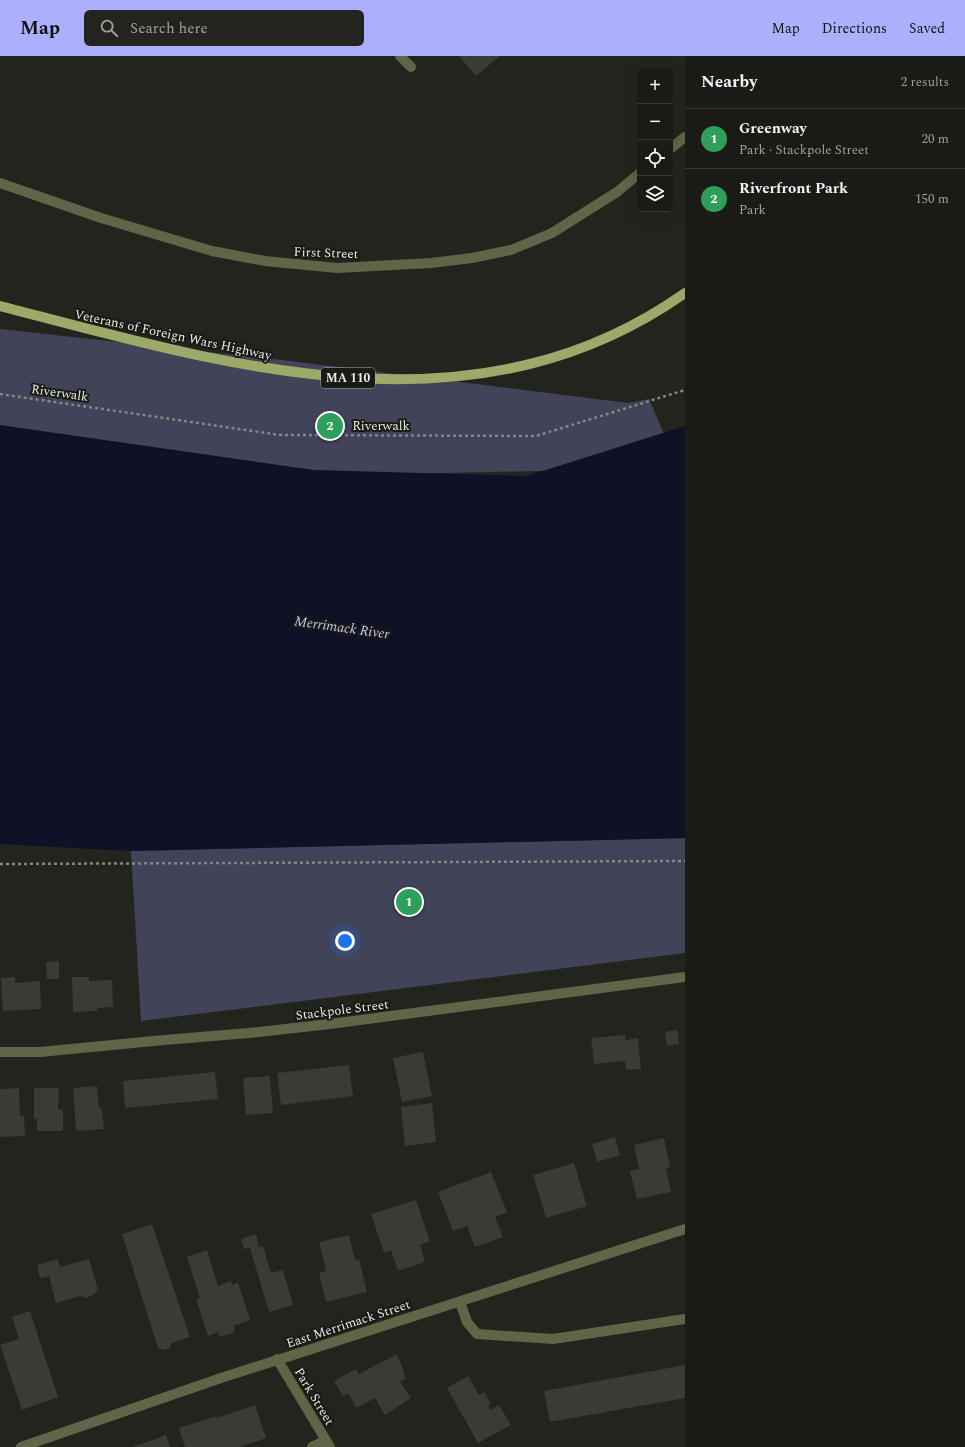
<!DOCTYPE html>
<meta charset="utf-8">
<style>
body{margin:0;font-family:Spectral,serif;background:#23241f;color:#f1f3f6}
.controls{position:absolute;right:12px;top:12px;display:grid;overflow:hidden;border-radius:6px;box-shadow:0 4px 16px #0002}
.controls button{width:36px;height:36px;display:grid;place-items:center;padding:0;border:0;border-bottom:1px solid #383935;background:#1a1b16;color:#f1f3f6;font:20px sans-serif}
.you{position:absolute;left:345px;top:885px;width:14px;height:14px;margin:-10px;border:3px solid #fff;border-radius:50%;background:#1a73e8;box-shadow:0 0 0 6px #1a73e833}
.badge{display:grid;place-items:center;width:26px;height:26px;border-radius:50%;background:#acaffb;color:#fff;font-size:13px;font-weight:700}
.pin{position:absolute;translate:-50% -50%;border:2px solid #fff;box-shadow:0 1px 4px #0006}
.list{margin:0;padding:0;list-style:none}
h2{display:flex;justify-content:space-between;align-items:center;height:52px;margin:0;padding:0 16px;font-size:17px}
h2 small{font-size:13px;font-weight:400;color:#9fa1a1}
.list li{display:grid;grid-template-columns:26px 1fr auto;gap:12px;align-items:center;box-sizing:border-box;height:60px;padding:0 16px;border-top:1px solid #383935}
.list b{display:block;font-size:15px;white-space:nowrap}
.list p{margin:0;font-size:13px;white-space:nowrap;color:#9fa1a1}
.list em{font-size:13px;font-style:normal;color:#9fa1a1}
.icon{flex:none;width:22px;height:22px;fill:none;stroke:currentColor;stroke-width:2;stroke-linecap:round;stroke-linejoin:round}
.map{position:relative;flex:none;width:685px;height:1391px;overflow:hidden}
header{display:flex;align-items:center;gap:24px;box-sizing:border-box;height:56px;padding:0 20px;background:#acaffb;color:#111}
header strong{font-size:19px}
nav{display:flex;gap:22px;margin-inline-start:auto;font-size:14px}
.search{width:280px;height:36px;background:#23241f;display:flex;align-items:center;gap:10px;box-sizing:border-box;padding:0 14px;border-radius:6px;color:#9fa1a1;font-size:15px}
main{display:flex}
aside{flex:1;background:#1a1b16}
.map>svg:first-child{display:block}
</style>
<header>
<strong>Map</strong>
<div class="search"><svg class="icon" aria-label="search" viewBox="0 0 24 24"><circle cx="10" cy="10" r="6"/><path d="M15 15l6 6"/></svg>Search here</div>
<nav><a>Map</a><a>Directions</a><a>Saved</a></nav>
</header>
<main>
<div class="map">
<svg width="685" height="1391" viewBox="0 0 685 1391">
<rect width="100%" height="100%" fill="#22241d"/>
<path fill="#414359" d="M0,273L282,304L629,347L649,343L674,402L629,413L353,419L0,392Z
M685,782V897L141,965L131,795Z"/>
<path fill="#101026" d="M0,369L314,414L527,420L685,370V782L131,795L0,788Z"/>
<path fill="#393b34" d="M459,0H500L476,20Z
M59,905V923H47L46,906Z
M15,921V927L40,925L41,953L3,955L1,922Z
M72,921H89V925L112,924L113,951L97,952V955L73,956Z
M677,974L679,988L667,990L665,976Z
M625,979V984L638,982L641,1013L626,1014L625,1005L594,1008L591,982Z
M423,996L432,1040L402,1046L393,1002Z
M349,1009L353,1040L281,1049L277,1017Z
M215,1016L218,1043L125,1052L123,1025Z
M270,1020L273,1057L246,1059L243,1022Z
M97,1030L99,1052H102L104,1073L76,1075L73,1032Z
M19,1032L20,1060H24L25,1080L0,1081V1033Z
M34,1032H59L58,1053L63,1054V1075H37V1063H34Z
M432,1047L436,1086L405,1090L401,1051Z
M615,1081L620,1099L597,1106L592,1088Z
M664,1082L670,1111L666,1112L671,1136L637,1143L630,1115L639,1113L634,1089Z
M574,1107L587,1150L546,1162L533,1119Z
M491,1116L507,1156L495,1161L503,1181L475,1191L467,1170L453,1175L438,1136Z
M416,1144L430,1185L420,1189L425,1206L398,1215L391,1194L384,1197L371,1158Z
M152,1168L190,1281L172,1287L170,1292L165,1294L158,1292L122,1178Z
M256,1178L259,1191L263,1190L271,1217L283,1214L293,1249L269,1256L250,1192L244,1193L241,1183Z
M349,1179L355,1204L359,1203L367,1236L326,1246L319,1217L326,1215L319,1186Z
M207,1194L218,1230L231,1225L232,1229L238,1227L250,1264L233,1270L235,1276L220,1281L218,1276L208,1280L196,1243L200,1242L187,1201Z
M58,1203L60,1211L89,1203L98,1234L93,1239L86,1242L80,1240L56,1247L49,1220L40,1222L37,1209Z
M30,1255L58,1341L22,1354L0,1289L19,1283L12,1261Z
M397,1298L406,1322L400,1326L411,1342L385,1359L375,1342L356,1352L348,1337L343,1340L334,1325L356,1313L359,1318Z
M685,1309V1342L550,1366L544,1335Z
M468,1320L479,1339L484,1336L491,1348L488,1350L490,1354L499,1349L511,1369L478,1387L447,1332Z
M255,1349L266,1382L240,1391H185L179,1372L217,1360V1362Z
M166,1379L170,1391H133Z"/>
<g fill="none" stroke-linecap="round" stroke-linejoin="round">
<path stroke="#858681" stroke-width="2.5" stroke-dasharray="3 3" stroke-linecap="butt" d="M0,338L280,379L536,380L685,334
M0,808L685,805"/>
<path stroke="#5f6647" stroke-width="10" d="M400,0L411,11
M670,93L685,81
M0,127L101,162L212,195L265,205L337,212L431,207L472,202L511,194L552,177L617,136L640,117
M0,996H40L164,984L249,977L330,968L685,921
M460,1246L467,1266L477,1278L553,1283L685,1263
M277,1303L330,1391
M21,1391L221,1322L685,1173
M312,1391L326,1384"/>
<path stroke="#9ca968" stroke-width="10" d="M0,250C227,309 474,386 685,237"/>
</g>
<g text-anchor="middle" stroke-width="4" stroke-linejoin="round" paint-order="stroke">
<rect fill="#191a14" stroke="#abaca8" stroke-width="1" x="321" y="312" width="54" height="20" rx="3"/>
<g font-size="12" font-weight="bold" fill="#eaebe7">
<text x="348" y="326">MA 110</text>
</g>
<g font-size="13" fill="#eaebe7" stroke="#191a14">
<text transform="translate(326 196) rotate(2)" y="5">First Street</text>
<text transform="translate(173 278) rotate(12)" y="5">Veterans of Foreign Wars Highway</text>
<text transform="translate(60 336) rotate(8)" y="5">Riverwalk</text>
<text x="381" y="374">Riverwalk</text>
<text transform="translate(342 953) rotate(-7)" y="5">Stackpole Street</text>
<text transform="translate(348 1267) rotate(-18)" y="5">East Merrimack Street</text>
<text transform="translate(315 1340) rotate(59)" y="5">Park Street</text>
</g>
<g font-size="14" font-style="italic" fill="#c4c7fd" stroke="#191a14">
<text transform="translate(342 571) rotate(8)" y="5">Merrimack River</text>
</g>
</g>
</svg>
<div class="controls">
<button>+</button>
<button>−</button>
<button><svg class="icon" aria-label="locate" viewBox="0 0 24 24"><circle cx="12" cy="12" r="6"/><path d="M12 2v4M12 18v4M2 12h4M18 12h4"/></svg></button>
<button><svg class="icon" aria-label="layers" viewBox="0 0 24 24"><path d="M12 4l9 5-9 5-9-5zM3 14l9 5 9-5"/></svg></button>
</div>
<div class="you"></div>
<div class="pin badge" style="left:409px;top:846px;background:#2e9e5b">1</div>
<div class="pin badge" style="left:330px;top:370px;background:#2e9e5b">2</div>
</div>
<aside>
<h2>Nearby<small>2 results</small></h2>
<ul class="list">
<li><span class="badge" style="background:#2e9e5b">1</span><div><b>Greenway</b><p>Park · Stackpole Street</p></div><em>20 m</em></li>
<li><span class="badge" style="background:#2e9e5b">2</span><div><b>Riverfront Park</b><p>Park</p></div><em>150 m</em></li>
</ul>
</aside>
</main>
